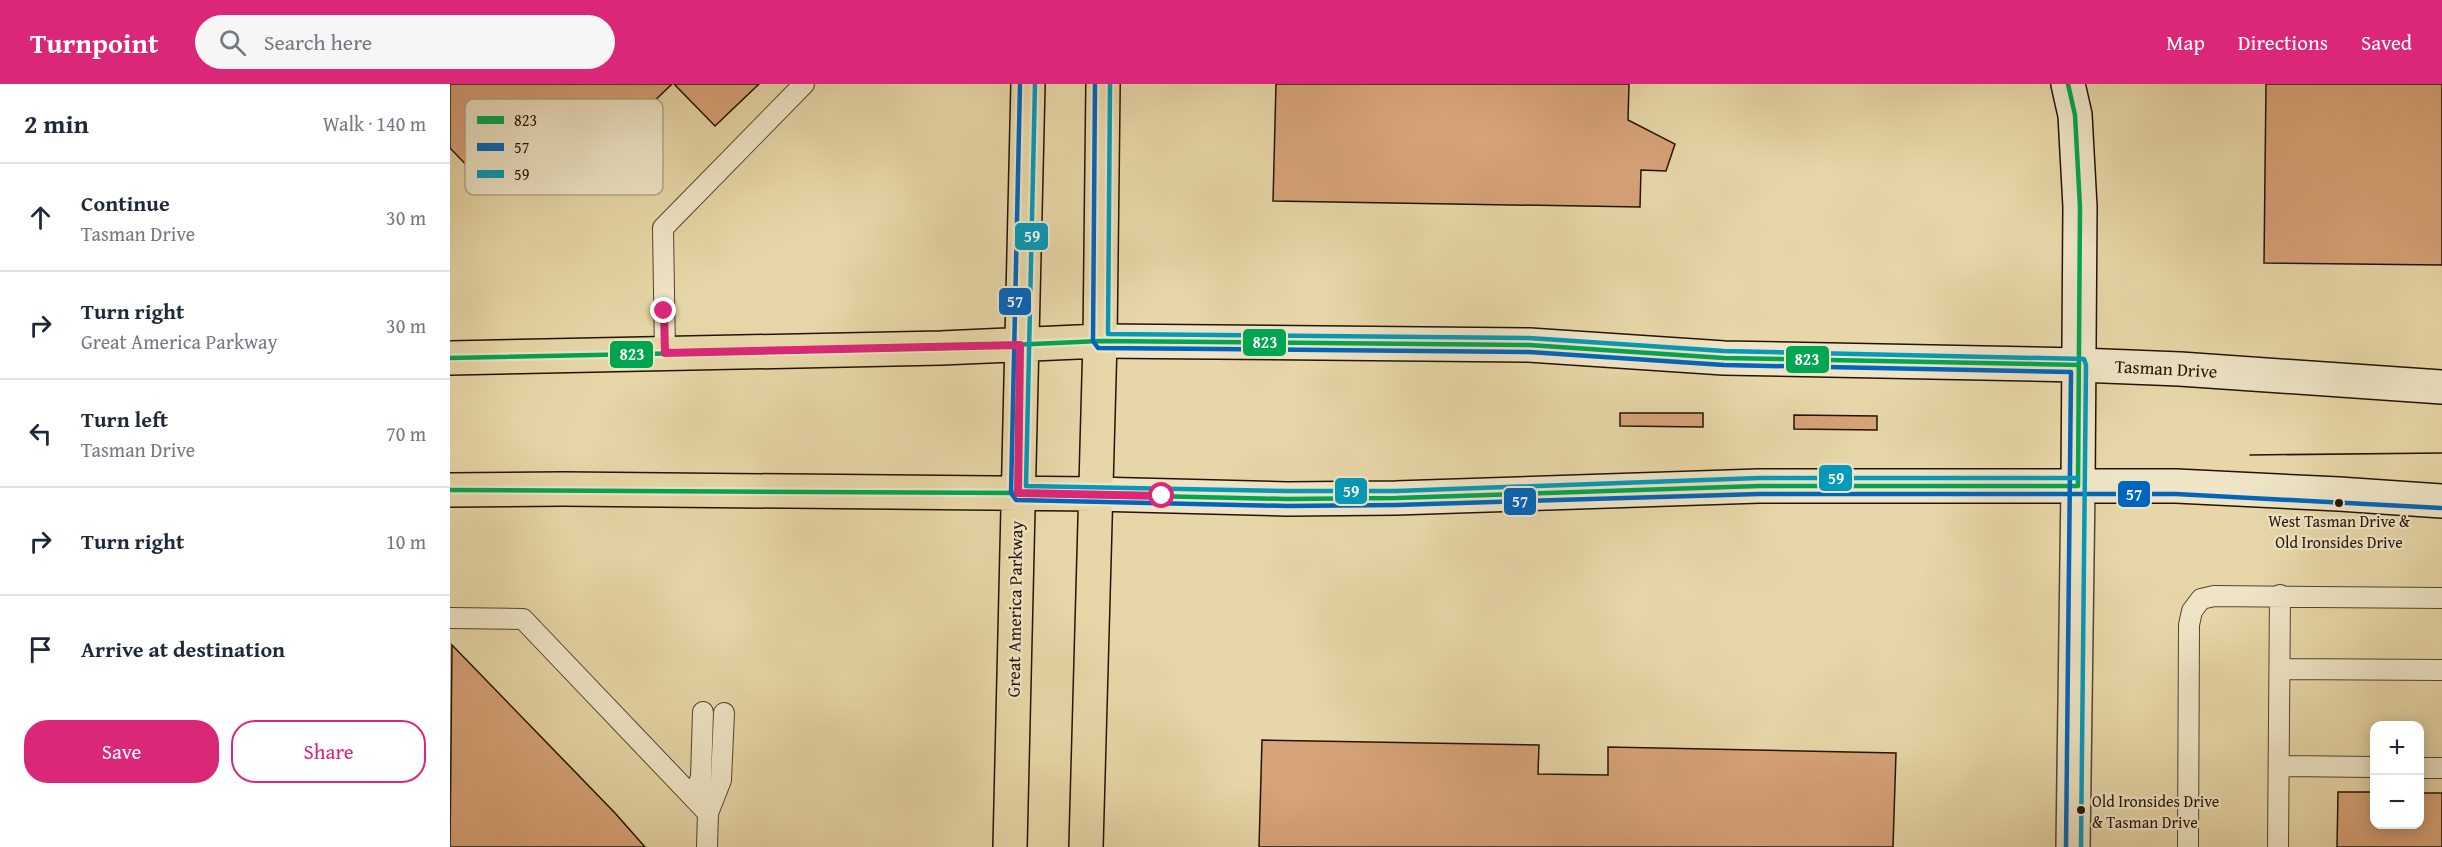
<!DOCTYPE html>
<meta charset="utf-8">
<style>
body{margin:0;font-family:"Gentium Book Plus",serif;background:#f6f6f7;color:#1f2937}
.controls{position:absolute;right:18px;bottom:18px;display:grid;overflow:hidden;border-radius:12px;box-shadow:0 3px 15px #0003}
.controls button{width:54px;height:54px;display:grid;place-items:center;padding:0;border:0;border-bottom:2px solid #e0e1e3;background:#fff;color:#1f2937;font:30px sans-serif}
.stop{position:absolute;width:18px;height:18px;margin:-14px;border:4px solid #db2777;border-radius:50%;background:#fff}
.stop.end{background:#db2777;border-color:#fff;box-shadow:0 2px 6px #0008}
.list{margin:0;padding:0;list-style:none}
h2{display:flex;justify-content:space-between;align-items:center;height:78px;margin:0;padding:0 24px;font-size:26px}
h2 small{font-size:20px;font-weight:400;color:#747a83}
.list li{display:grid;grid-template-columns:39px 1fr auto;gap:18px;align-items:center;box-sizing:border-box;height:108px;padding:0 24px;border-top:2px solid #e0e1e3}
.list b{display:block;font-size:22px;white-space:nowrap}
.list p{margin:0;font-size:20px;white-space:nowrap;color:#747a83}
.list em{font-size:20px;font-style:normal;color:#747a83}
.actions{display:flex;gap:12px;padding:18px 24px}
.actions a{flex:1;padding:14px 0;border:2px solid #db2777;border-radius:24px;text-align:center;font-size:21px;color:#db2777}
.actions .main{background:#db2777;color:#fff}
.icon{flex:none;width:33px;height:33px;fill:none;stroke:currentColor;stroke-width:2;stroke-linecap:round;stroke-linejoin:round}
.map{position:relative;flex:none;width:1992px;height:763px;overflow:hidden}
header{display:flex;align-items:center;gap:36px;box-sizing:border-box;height:84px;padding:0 30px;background:#db2777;color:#fff}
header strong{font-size:28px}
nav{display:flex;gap:33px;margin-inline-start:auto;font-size:21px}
.search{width:420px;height:54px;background:#f6f6f7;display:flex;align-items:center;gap:15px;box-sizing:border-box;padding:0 21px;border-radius:33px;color:#747a83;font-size:22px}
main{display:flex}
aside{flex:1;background:#fff}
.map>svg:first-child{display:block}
</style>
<header>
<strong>Turnpoint</strong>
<div class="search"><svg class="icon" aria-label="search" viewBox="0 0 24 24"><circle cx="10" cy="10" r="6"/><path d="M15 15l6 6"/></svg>Search here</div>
<nav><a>Map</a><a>Directions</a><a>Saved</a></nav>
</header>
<main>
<aside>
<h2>2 min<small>Walk · 140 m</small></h2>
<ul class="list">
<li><svg class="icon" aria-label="ahead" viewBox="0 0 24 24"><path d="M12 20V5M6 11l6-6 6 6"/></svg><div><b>Continue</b><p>Tasman Drive</p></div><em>30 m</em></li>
<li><svg class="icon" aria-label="right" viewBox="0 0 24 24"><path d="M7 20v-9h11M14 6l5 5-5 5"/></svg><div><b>Turn right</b><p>Great America Parkway</p></div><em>30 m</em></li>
<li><svg class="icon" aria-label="left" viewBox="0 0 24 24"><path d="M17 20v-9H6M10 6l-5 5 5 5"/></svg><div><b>Turn left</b><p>Tasman Drive</p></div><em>70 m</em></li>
<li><svg class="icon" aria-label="right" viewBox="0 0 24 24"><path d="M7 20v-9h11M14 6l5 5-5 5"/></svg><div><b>Turn right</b></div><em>10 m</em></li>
<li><svg class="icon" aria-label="arrive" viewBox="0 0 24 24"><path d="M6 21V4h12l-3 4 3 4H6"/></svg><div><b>Arrive at destination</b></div></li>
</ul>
<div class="actions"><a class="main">Save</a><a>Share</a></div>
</aside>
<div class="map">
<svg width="1992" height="763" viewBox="0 0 1992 763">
<rect width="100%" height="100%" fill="#e7d7a8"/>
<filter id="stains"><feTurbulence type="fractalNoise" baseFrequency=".00333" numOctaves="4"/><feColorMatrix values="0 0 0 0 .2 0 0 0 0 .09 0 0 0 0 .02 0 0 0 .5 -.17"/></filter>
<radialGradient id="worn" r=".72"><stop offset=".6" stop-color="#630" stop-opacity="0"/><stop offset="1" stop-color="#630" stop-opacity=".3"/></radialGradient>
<path fill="#d7a379" stroke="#241303" stroke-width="1.5" d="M0,0H222L124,94L73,92L48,66L24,89L0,64Z
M224,0H309L265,42Z
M826,0H1179L1178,36L1225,60L1216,87L1191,86L1190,123L823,117Z
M1816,0H1992V181L1814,179Z
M1170,329H1253V343L1170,342Z
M1344,331L1427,332V346L1344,345Z
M2,561L165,729L195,763H0Z
M812,656L1089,661L1088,690L1158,691V663L1446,669L1443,763H809Z
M1888,708H1924V740H1970V709H1992V763H1887Z"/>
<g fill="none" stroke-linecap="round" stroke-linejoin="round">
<defs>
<path id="lane" d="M215,269L213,144L354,0
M0,534L73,535L258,729
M1830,585L1992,586
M1829,682L1924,683
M1970,684H1992
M244,713L251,693L253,628
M257,763L258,729L271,696L274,629
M1738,763L1739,541L1742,527L1751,515L1764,512L1992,514
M1828,763L1830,511"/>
<path id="street" d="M1623,763L1628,402"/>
<path id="secondary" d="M1618,0L1625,31L1630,123L1628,402
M650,257L1079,261L1274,274L1629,281L1730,285L1992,303
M644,410L837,415L946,414L1309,402H1726L1889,410L1992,417"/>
<path id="primary" d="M0,274L491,264L650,257
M0,406L113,405L644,410
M560,763L578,0
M636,763L650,257L653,0"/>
</defs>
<use href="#lane" stroke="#55442c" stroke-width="22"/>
<use href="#street" stroke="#55442c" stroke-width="36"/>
<use href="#secondary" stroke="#241303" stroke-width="36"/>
<use href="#primary" stroke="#241303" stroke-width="36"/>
<use href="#lane" stroke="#efe5c6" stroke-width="20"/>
<use href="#street" stroke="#efe5c6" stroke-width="33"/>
<use href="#secondary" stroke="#efe5c6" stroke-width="33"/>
<use href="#primary" stroke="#e7d7a8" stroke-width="33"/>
<path stroke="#241303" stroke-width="1.5" d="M1800,371L1992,369"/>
<defs>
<path id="bus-1" d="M0,274L491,264L650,257L1079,261L1274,274L1629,281
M0,406L568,409L837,415L946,414L1309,402H1628L1630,123L1625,31L1618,0"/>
<path id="bus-2" d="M570,0L561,409L566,416L837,422L946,421L1309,410H1726L1991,424
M645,0L643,257L648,264L1079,268L1274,281L1621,288L1616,763"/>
<path id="bus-3" d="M585,0L576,402L837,407H946L1309,394H1628
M660,0L658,250L1079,254L1274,267L1634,275L1636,281L1631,763"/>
</defs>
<use href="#bus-1" stroke="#efe5c6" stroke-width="9"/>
<use href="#bus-2" stroke="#efe5c6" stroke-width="9"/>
<use href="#bus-3" stroke="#efe5c6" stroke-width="9"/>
<use href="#bus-1" stroke="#00a651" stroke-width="4.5"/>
<use href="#bus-2" stroke="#0065bd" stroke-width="4.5"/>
<use href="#bus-3" stroke="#049aba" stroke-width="4.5"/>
</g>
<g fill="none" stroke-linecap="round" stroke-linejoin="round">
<path stroke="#db2777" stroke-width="8" d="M214,227L215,269L570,261L568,409L712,412"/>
</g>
<g fill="#241303" stroke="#efe5c6" stroke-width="2">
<circle cx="1889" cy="419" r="5"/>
<circle cx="1631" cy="726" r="5"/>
</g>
<g text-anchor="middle" stroke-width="4.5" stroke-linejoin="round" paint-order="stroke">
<g font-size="16" fill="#241303" stroke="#efe5c6">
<text x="1889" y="443">West Tasman Drive &amp;<tspan x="1889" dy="21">Old Ironsides Drive</tspan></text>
<text x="1642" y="723" text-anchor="start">Old Ironsides Drive<tspan x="1642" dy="21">&amp; Tasman Drive</tspan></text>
</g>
<g font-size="18" fill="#241303" stroke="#efe5c6">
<text transform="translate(1716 285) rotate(3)" y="6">Tasman Drive</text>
<text transform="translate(565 525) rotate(-89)" y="6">Great America Parkway</text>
</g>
</g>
<rect x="15" y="15" width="198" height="96" rx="9" fill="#efe5c6" stroke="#b2a68c" stroke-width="1.5"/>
<rect x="27" y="32" width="27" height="8" fill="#00a651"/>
<rect x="27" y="59" width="27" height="8" fill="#0065bd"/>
<rect x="27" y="86" width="27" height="8" fill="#049aba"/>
<g font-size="16" fill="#241303">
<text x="64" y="42">823</text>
<text x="64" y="69">57</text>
<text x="64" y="96">59</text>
</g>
<g stroke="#efe5c6" stroke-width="2">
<rect x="564" y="138" width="35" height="29" rx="6" fill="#049aba"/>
<rect x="548" y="203" width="34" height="29" rx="6" fill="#0065bd"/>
<rect x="792" y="244" width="45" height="29" rx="6" fill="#00a651"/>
<rect x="159" y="256" width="45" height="29" rx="6" fill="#00a651"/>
<rect x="1335" y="261" width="45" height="29" rx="6" fill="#00a651"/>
<rect x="1368" y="380" width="35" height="28" rx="6" fill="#049aba"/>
<rect x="884" y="393" width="34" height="28" rx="6" fill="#049aba"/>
<rect x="1667" y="396" width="34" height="28" rx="6" fill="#0065bd"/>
<rect x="1053" y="403" width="34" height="29" rx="6" fill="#0065bd"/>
</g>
<g font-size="16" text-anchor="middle" font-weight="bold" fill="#fff">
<text x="582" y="158">59</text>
<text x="565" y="223">57</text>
<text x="815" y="264">823</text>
<text x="182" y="276">823</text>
<text x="1357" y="281">823</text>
<text x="1386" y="400">59</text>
<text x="901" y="413">59</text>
<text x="1684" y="416">57</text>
<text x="1070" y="423">57</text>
</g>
<rect width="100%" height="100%" filter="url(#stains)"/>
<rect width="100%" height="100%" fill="url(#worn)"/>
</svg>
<div class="controls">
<button>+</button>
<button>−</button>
</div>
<div class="stop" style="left:712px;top:412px"></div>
<div class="stop end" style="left:214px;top:227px"></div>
</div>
</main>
